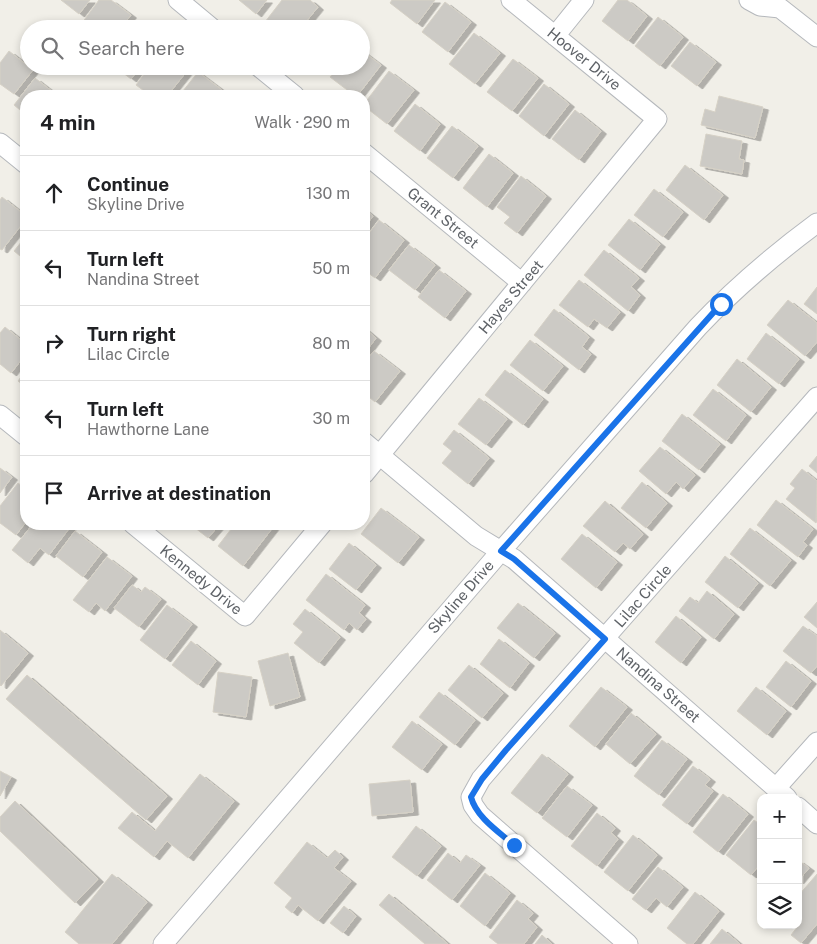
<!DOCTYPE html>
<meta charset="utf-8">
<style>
body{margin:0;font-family:"Public Sans",sans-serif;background:#f2f2f2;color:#202124}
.controls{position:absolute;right:15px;bottom:15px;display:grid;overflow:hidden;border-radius:10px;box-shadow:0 2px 8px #0003}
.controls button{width:45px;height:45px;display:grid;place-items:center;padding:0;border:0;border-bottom:1px solid #e0e0e0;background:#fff;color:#202124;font:25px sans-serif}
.stop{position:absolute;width:15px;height:15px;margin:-11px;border:4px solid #1a73e8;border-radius:50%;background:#fff}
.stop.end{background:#1a73e8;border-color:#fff;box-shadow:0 1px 5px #0008}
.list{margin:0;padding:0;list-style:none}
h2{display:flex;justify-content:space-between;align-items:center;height:65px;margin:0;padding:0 20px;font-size:21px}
h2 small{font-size:16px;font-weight:400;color:#757577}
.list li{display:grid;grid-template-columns:32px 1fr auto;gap:15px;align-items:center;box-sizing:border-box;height:75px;padding:0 20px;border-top:1px solid #e0e0e0}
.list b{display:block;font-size:19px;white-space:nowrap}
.list p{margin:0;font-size:16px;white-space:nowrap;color:#757577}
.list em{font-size:16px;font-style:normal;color:#757577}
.icon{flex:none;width:28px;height:28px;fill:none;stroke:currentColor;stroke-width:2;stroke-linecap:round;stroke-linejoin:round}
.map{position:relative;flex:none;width:817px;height:944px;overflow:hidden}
.search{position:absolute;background:#fff;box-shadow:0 2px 8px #0003;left:20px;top:20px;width:350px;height:55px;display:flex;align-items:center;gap:12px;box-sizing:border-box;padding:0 18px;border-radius:28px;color:#757577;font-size:19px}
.panel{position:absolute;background:#fff;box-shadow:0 2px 8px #0003;left:20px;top:90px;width:350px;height:440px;border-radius:20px}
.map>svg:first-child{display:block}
</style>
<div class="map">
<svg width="817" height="944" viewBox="0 0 817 944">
<defs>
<filter id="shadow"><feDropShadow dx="5.5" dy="3" stdDeviation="0" flood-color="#0004"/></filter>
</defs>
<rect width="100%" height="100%" fill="#f1efe8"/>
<path fill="#cccac5" stroke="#d6d1c6" filter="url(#shadow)" d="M61,0H90L79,14Z
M99,0H111L131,15L120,29H81L79,27Z
M239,0H267L256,14Z
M282,0H310L318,7L300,29H274L265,22Z
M392,0H435L417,24L390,3Z
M618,0H627L647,16L628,41L602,21Z
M445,2L471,22L448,52L422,32Z
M658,17L683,37L660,66L635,46Z
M136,20L147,29H130Z
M319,21L330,29H313Z
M474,33L500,53L475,84L449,64Z
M690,42L716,62L697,86L671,66Z
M361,50L381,65L357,96H355L330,77L339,66H361Z
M9,51L33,70L14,94L0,84V63Z
M513,59L538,78L512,111L487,92Z
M114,66H141L131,79Z
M150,66H191L167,96H151L136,85Z
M389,71L414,90L387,124L364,106V104Z
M198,72L222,90L217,96H179Z
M35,78L58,96H26V115L14,105Z
M544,84L569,104L544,136L519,116Z
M719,96L763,107L755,138L701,125L705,109L715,112Z
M415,104L440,124L420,151L394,131Z
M575,110L601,131L579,160L552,139Z
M452,126L478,146L453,178L427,158Z
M706,134L742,141L739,159L744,160L742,174L700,166Z
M489,154L513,173L487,207L463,188Z
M685,165L723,195L704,220L666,190Z
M521,176L546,196L517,233L504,223L510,217L497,207Z
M654,189L683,212L663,237L634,215Z
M2,197L26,216V219L2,250L0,249V200Z
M364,209L373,216L364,228Z
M629,219L660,244L640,270L608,245Z
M379,220L404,240L375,278L364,270V240Z
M26,236V261L14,251Z
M409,245L435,265L415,290L389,270Z
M604,250L639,278L631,287L640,295L628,311L584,275Z
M439,270L466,291L445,318L418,297Z
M579,280L620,312L607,328L594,319L588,327L559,305Z
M817,287V314L804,304Z
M788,300L817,323V342L805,356L767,325Z
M554,309L589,337L582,347L591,354L579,370L534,335Z
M5,327L26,344V354L11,373L0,364V333Z
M364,328L376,338L364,354Z
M766,333L799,359L779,384L747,359Z
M530,340L563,366L543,391L510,365Z
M374,351L400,371L375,402L364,393V363Z
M737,359L771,387L751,412L717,385Z
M26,370V387L18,381Z
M505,370L543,399L523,425L485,395Z
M713,389L746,415L726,441L693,415Z
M479,398L507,419L486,445L458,424Z
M682,414L720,444L699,470L662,441Z
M454,430L489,458L468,484L442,463L452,451L443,444Z
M660,447L695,475L683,489L676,482L666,494L639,471Z
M817,456V473L809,466Z
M0,468L12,477L0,493Z
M802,469L817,481L816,523L786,499L795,488L790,484Z
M642,482L667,503L646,528L621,508Z
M18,483L26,489V522L16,535L0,523V506Z
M776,500L813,529L803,542L807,545L798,557L757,525Z
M605,501L643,534L630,549L623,543L615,552L583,526Z
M381,508L419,537L398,563L361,534Z
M33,524H68L71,526L49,555L40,548L28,563L12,550Z
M190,524H220L208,538Z
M235,524H272L274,526L243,566L218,546Z
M750,528L791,560L770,586L730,554Z
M75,531L102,552L83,577L56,556Z
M582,534L617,562L596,588L561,559Z
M349,543L376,565L356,590L329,569Z
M725,556L758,583L738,608L705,582Z
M107,557L132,576L105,611L96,603L89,612L73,600Z
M326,574L365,605L359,613L366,619L357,630L349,623L344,630L306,600Z
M132,585L141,592L145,587L161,599L139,627L114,608Z
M707,591L734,614L714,639L679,611L690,597L698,603Z
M817,602V628L804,617Z
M518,603L555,633L534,658L497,628Z
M167,605L192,624L165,659L140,640Z
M305,609L340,637L319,663L294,643L303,632L293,624Z
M676,616L701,637L681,663L655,642Z
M803,626L817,636V666L811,673L783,651Z
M0,630L28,653L1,686L0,685Z
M499,639L529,663L510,688L480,664Z
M191,641L216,661L198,685L172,665Z
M288,653L300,697L270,706L258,661Z
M786,661L811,681L791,707L766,687Z
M469,665L503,693L482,718L448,690Z
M218,672L252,677L246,717L213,712Z
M27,675L167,796L146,820L6,699Z
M601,687L627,707L595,747L569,726Z
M756,687L786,711L767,735L737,711Z
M439,692L475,720L455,745L419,717Z
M631,713L656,734L630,764L606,744Z
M412,721L442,744L422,770L392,747Z
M662,740L687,759L659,795L634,776Z
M542,754L568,774L537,813L511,793Z
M693,766L710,779L705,785L713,791L687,824L662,805Z
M0,771L11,777L0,796Z
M200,774L234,801L188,858L167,841L154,857L118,828L132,812L155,831Z
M410,780L413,812L372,816L369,784Z
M567,786L592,805L567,837L542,818Z
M723,794L748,814L718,852L693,832Z
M15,801L98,879L75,903L0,831V817Z
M597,813L615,828L611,833L618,839L597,866L571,846Z
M754,820L761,825V863L751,875L726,855Z
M416,826L441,846L417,876L392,857Z
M633,835L657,855L628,891L604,872Z
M307,842L327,858L335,850L343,857L334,868L351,881L318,921L298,905L292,913L285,907L292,898L274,883Z
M448,853L460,863L466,855L480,865L452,900L427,880Z
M798,860L809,868L798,881Z
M658,867L683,887L667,907L656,898L646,910L632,899Z
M485,873L510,893L485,926L460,906Z
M112,874L147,902L112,944H79L65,932Z
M817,874V924L801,943L791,935L798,926V896Z
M695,892L719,911L693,944H687L667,928Z
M389,894L448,944H425L379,905Z
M517,900L533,913L528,919L537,927L524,944H498L489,937Z
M344,906L356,916L343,933L330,923Z
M722,929L740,944H710Z
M542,935L552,944H535Z"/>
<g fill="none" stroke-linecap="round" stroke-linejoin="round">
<defs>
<path id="minor" d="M178,0L213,29
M749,0L760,6L780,8L817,37
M555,36L584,0
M258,66L295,96
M0,143L26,164
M364,153L522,283
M0,415L26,436
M364,442L476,536L514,559L787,798
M364,474L657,119L511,0
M133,524L245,616L322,524
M776,788L817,742
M798,807L817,824
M163,944L501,551L698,327C734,289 775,254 817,223
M628,944L480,815L473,805L471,797L481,779L506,750L817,397"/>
</defs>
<use href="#minor" stroke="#b5b8bc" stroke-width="21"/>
<use href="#minor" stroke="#fff" stroke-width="19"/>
</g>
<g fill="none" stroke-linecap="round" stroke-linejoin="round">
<path stroke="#1a73e8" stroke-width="6" d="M514,845C499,832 476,817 471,797L482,779L506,750L605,639L514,559L501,551L721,304"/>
</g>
<g text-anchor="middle" stroke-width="4.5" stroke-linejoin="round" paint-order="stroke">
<g font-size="15" fill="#5f6368" stroke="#fff">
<text transform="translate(584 59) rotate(39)" y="5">Hoover Drive</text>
<text transform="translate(443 218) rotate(39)" y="5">Grant Street</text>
<text transform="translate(511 297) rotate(-50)" y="5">Hayes Street</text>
<text transform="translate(201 580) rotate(39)" y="5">Kennedy Drive</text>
<text transform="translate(643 596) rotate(-49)" y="5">Lilac Circle</text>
<text transform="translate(461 597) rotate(-49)" y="5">Skyline Drive</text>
<text transform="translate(658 685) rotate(41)" y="5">Nandina Street</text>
</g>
</g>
</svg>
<div class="controls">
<button>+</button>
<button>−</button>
<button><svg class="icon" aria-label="layers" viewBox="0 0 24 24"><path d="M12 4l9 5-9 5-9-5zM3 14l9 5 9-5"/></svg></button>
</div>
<div class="stop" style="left:721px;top:304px"></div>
<div class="stop end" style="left:514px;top:845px"></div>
<div class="search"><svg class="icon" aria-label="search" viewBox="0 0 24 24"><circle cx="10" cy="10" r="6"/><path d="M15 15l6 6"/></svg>Search here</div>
<section class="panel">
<h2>4 min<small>Walk · 290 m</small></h2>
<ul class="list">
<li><svg class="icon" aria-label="ahead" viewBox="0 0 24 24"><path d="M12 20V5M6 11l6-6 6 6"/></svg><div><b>Continue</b><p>Skyline Drive</p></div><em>130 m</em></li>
<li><svg class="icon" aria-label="left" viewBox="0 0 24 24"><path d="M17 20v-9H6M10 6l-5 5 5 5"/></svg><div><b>Turn left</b><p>Nandina Street</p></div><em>50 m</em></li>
<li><svg class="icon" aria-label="right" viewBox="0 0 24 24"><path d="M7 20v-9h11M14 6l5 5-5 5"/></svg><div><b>Turn right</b><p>Lilac Circle</p></div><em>80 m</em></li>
<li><svg class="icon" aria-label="left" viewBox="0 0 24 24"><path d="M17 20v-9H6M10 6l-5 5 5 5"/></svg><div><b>Turn left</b><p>Hawthorne Lane</p></div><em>30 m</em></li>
<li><svg class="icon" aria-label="arrive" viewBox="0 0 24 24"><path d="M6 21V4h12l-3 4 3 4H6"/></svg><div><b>Arrive at destination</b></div></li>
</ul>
</section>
</div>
